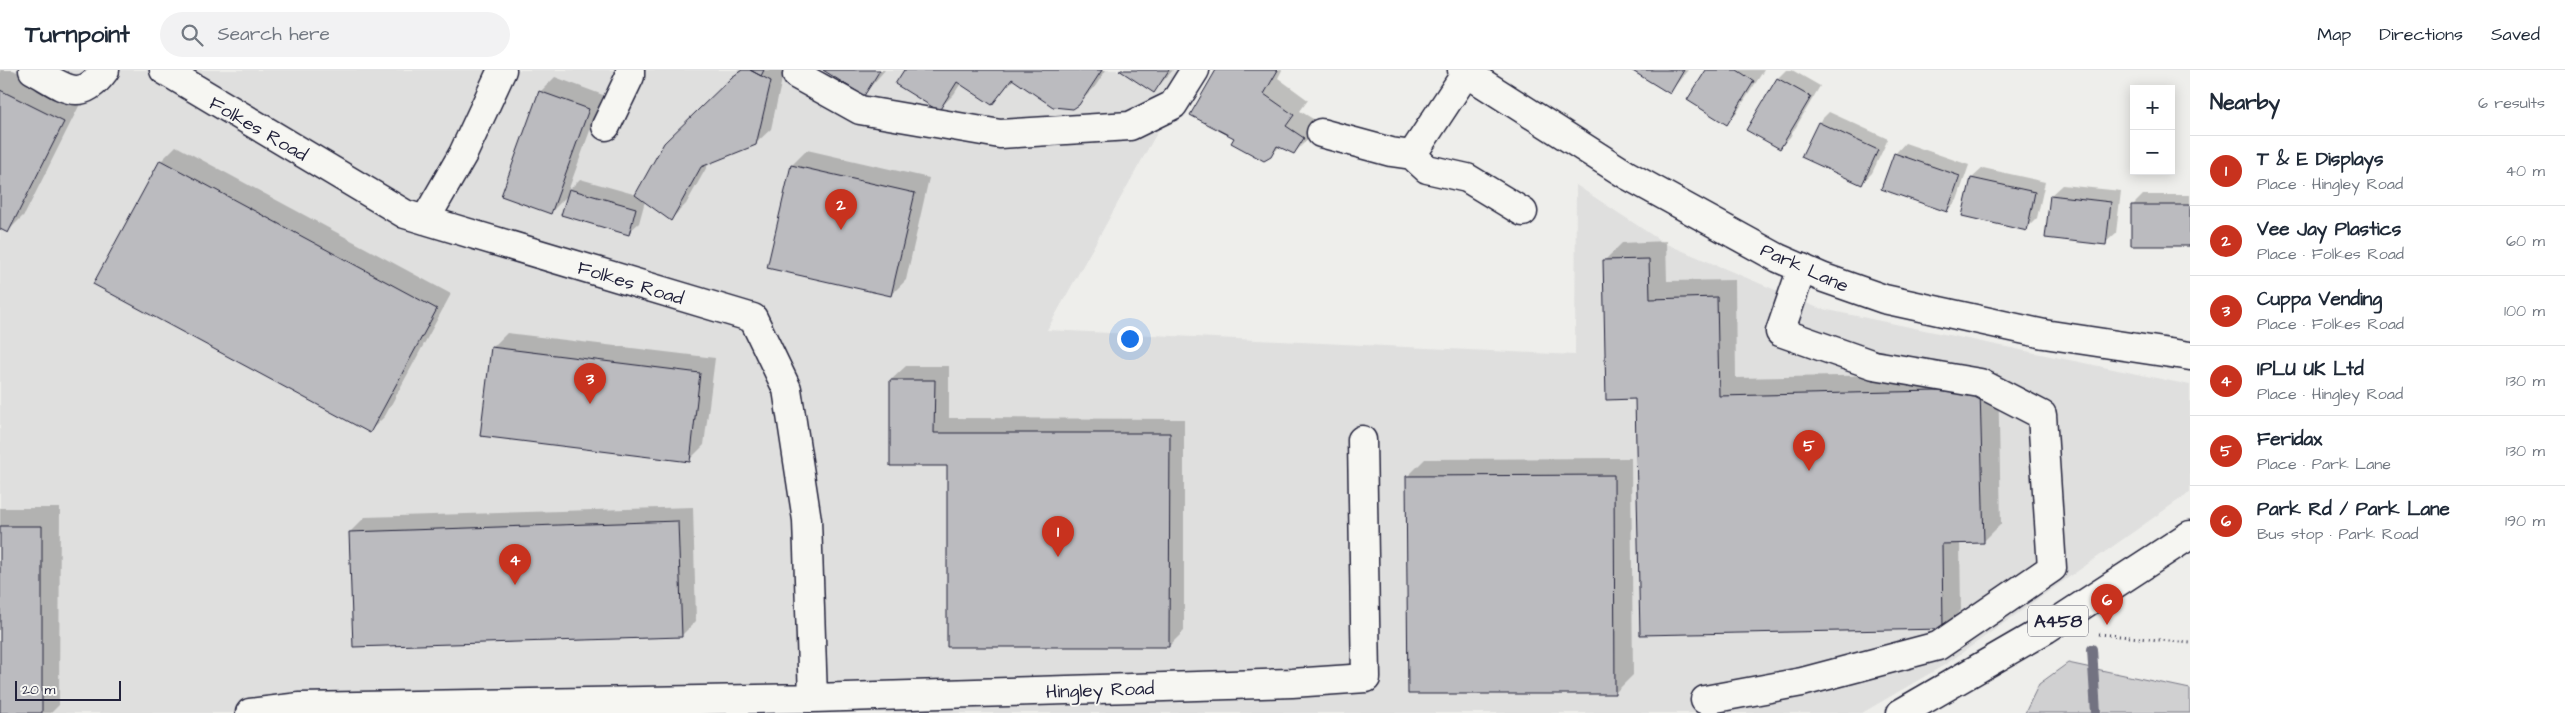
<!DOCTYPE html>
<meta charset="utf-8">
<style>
body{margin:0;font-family:"Architects Daughter",sans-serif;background:#f2f2f3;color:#1f2937}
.controls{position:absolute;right:15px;top:15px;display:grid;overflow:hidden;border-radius:0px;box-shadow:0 2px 12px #0003}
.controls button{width:45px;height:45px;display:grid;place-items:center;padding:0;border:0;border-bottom:1px solid #e0e1e3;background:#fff;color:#1f2937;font:25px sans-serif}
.scale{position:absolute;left:15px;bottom:12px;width:106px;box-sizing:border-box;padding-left:5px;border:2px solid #22223b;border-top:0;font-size:14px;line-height:18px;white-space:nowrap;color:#22223b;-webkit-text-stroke:4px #f6f6f2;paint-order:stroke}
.you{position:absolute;left:1129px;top:268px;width:18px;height:18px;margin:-12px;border:4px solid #fff;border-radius:50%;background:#1a73e8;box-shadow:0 0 0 8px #1a73e833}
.badge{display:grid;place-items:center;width:32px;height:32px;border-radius:50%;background:#c8321e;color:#fff;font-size:16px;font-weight:700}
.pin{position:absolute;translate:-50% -41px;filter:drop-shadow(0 1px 2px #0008)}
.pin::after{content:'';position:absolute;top:26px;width:18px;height:15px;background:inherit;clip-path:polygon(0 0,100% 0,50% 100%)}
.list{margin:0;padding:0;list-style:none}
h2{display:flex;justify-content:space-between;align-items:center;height:65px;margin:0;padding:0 20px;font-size:21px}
h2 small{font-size:16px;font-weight:400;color:#747a83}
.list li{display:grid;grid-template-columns:32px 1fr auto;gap:15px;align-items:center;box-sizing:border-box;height:70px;padding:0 20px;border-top:1px solid #e0e1e3}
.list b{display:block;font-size:19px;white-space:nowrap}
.list p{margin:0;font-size:16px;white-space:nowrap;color:#747a83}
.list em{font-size:16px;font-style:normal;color:#747a83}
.icon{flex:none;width:28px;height:28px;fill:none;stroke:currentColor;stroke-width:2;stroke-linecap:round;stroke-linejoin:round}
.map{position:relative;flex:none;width:2190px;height:643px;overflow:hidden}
header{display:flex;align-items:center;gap:30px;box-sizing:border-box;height:70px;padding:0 25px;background:#fff;border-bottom:1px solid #e0e1e3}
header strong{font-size:24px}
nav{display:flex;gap:28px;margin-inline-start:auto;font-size:18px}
.search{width:350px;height:45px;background:#f2f2f3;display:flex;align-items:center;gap:12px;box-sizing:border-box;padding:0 18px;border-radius:28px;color:#747a83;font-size:19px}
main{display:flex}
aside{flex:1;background:#fff}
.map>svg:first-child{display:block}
</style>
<header>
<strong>Turnpoint</strong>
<div class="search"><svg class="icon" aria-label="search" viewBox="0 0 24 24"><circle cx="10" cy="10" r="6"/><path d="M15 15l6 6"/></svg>Search here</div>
<nav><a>Map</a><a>Directions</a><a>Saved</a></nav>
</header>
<main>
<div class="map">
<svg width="2190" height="643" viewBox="0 0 2190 643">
<rect width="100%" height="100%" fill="#eeeeeb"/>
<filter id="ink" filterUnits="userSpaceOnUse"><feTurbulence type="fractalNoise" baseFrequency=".02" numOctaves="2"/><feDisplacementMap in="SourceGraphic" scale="10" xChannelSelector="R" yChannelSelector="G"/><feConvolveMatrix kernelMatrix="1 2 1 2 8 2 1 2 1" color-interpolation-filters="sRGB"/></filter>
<g filter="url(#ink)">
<path fill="#dfdfde" d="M0,0H1192L1047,260L1575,285L1576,115L1664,173L1818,238L2190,315V422L1946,594L1862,643H0Z"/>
<path fill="#d0d0d1" stroke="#797986" d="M2068,593L2190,619V643H2025L2039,614Z"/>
<path fill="#0003" d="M0,0H13L80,34L25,144L8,161L0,158Z
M740,0H784L771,59L755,74L709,93L686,134L671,149L645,131L639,153L628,163L568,125L551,142L540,22L555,7L603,25L568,121L580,109L637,125L665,74Z
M825,0H885L864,24Z
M905,0H1106L1094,18L1078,34L1014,9L992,33L961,13L954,24L939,39Z
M1121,0H1173L1154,21Z
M1217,0H1282L1278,8L1308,30L1300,41L1318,52L1309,68L1294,83L1280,76L1271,86L1236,67Z
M1633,0H1688L1670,22Z
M1707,0H1764L1737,42L1727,53Z
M1786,0H1792L1820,16L1790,67L1780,78L1778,8Z
M1829,42L1888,69L1872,103L1861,114L1819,52Z
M1905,73L1969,95L1957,130L1947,141L1895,84Z
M176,76L451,224L385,346L370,361L161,91Z
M807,80L929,108L906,210L891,225L792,95Z
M1983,98L2045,112L2037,148L2026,159L1972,108Z
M2062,115L2121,121L2116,163L2105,173L2051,125Z
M2143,125H2190V175L2132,136Z
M1666,171L1667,211L1735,210L1736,308L1998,303L2001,454L1983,472H1960L1961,540L1943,558L1636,328L1605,190L1622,173Z
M507,263L715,288L704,375L689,390L492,278Z
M906,296H949V348L1184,349V561L1169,576L949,395L891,310Z
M1631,388L1633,605L1615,623L1407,407L1425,389Z
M693,437L696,551L681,566L350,462L365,447Z
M0,438H60L59,635L51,643H0Z"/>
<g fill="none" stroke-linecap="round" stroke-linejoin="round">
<path stroke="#727281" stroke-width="10" d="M2092,579L2096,643"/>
</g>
<path fill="#bbbbbf" stroke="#22223b" d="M742,0H750L771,11L756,75L701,97L671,151L635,125L664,73L732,7Z
M750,0H764L761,6Z
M823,0H880L864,26Z
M904,0H1102L1079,35L1073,39L1053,37L1012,9L992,35L957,12L939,41L895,14Z
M1119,0H1169L1154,23Z
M1216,0H1278L1264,24L1294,45L1286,56L1304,68L1294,84L1277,76L1271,87L1264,91L1231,73L1234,68L1190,45Z
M1631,0H1684L1670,24Z
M1706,0H1737L1754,11L1727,55L1687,30Z
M1777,8L1811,27L1780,79L1746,60Z
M0,20L64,52L8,163L0,159Z
M539,21L589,39L551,144L501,126Z
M1818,52L1878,80L1862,115L1801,87Z
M1894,83L1960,106L1947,142L1881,119Z
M160,90L437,239L370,363L93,214Z
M791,95L915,123L891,226L767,198Z
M1971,108L2035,122L2027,161L1962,146Z
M569,119L636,138L629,165L561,145Z
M2050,125L2111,132L2106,175L2045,168Z
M2131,135H2190V176H2131Z
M1649,189L1650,229L1717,227L1719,326L1980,320L1984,473L1942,474L1943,559L1640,565L1635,329L1606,330L1603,190Z
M491,277L700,303L690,392L480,366Z
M890,310H935L934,363H1170L1169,577H947V396H890Z
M1614,405L1615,624H1408L1406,406Z
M678,451L682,567L353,577L349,462Z
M0,456H42V643H0Z"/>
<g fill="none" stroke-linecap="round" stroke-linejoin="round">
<defs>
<path id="minor" d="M33,0C64,17 80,35 105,0
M164,0L405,144L753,248L787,319L807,450L813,628
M797,5L860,40L1000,64L1130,56L1173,35L1195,0
M606,56L630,6V0
M1321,63L1391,82L1412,85L1427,99L1467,108L1523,142
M1412,85L1466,3
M425,150L463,84L502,0
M1705,630L1802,612L1938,576L2052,498L2042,345L1980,313L1874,295L1780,262L1802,198
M250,643L300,637L813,628L1292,613L1366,608L1362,370"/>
<path id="major" d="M1462,0L1627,105L1778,188L1824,208L1884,229L2044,264L2190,286"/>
<path id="highway" d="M1901,643L2046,559L2190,465"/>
</defs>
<use href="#minor" stroke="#22223b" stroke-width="31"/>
<use href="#major" stroke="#22223b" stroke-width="31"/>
<use href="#highway" stroke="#22223b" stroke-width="31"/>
<path stroke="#22223b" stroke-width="3" stroke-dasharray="1 4" stroke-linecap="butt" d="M2099,564L2190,573"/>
<use href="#minor" stroke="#f6f6f2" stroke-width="28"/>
<use href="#major" stroke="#f6f6f2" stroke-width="28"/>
<use href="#highway" stroke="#f6f6f2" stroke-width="28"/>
</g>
</g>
<g text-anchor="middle" stroke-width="4" stroke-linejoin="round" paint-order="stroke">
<rect fill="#f6f6f2" stroke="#626272" stroke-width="1" x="2028" y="535.5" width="60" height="31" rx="4"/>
<g font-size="18" font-weight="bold" fill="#22223b">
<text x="2058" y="557">A458</text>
</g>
<g font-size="19" fill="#22223b" stroke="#f6f6f2">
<text transform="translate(259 58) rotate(30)" y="7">Folkes Road</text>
<text transform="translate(1805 197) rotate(24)" y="7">Park Lane</text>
<text transform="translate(631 212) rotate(17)" y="7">Folkes Road</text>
<text transform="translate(1100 619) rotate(-2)" y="7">Hingley Road</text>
</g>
</g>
</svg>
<div class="controls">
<button>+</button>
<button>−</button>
</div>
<div class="scale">20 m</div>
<div class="you"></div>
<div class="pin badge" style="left:1058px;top:487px">1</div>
<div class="pin badge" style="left:841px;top:160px">2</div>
<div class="pin badge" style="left:590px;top:334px">3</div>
<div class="pin badge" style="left:515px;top:515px">4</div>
<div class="pin badge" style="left:1809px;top:401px">5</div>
<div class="pin badge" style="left:2107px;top:555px">6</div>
</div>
<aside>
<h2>Nearby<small>6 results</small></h2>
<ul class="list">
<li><span class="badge">1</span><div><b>T &amp; E Displays</b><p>Place · Hingley Road</p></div><em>40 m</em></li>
<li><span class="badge">2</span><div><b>Vee Jay Plastics</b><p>Place · Folkes Road</p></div><em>60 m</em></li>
<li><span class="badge">3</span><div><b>Cuppa Vending</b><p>Place · Folkes Road</p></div><em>100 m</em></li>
<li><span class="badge">4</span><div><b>IPLU UK Ltd</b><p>Place · Hingley Road</p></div><em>130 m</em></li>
<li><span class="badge">5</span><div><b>Feridax</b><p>Place · Park Lane</p></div><em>130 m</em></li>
<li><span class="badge">6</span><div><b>Park Rd / Park Lane</b><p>Bus stop · Park Road</p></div><em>190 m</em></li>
</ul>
</aside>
</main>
